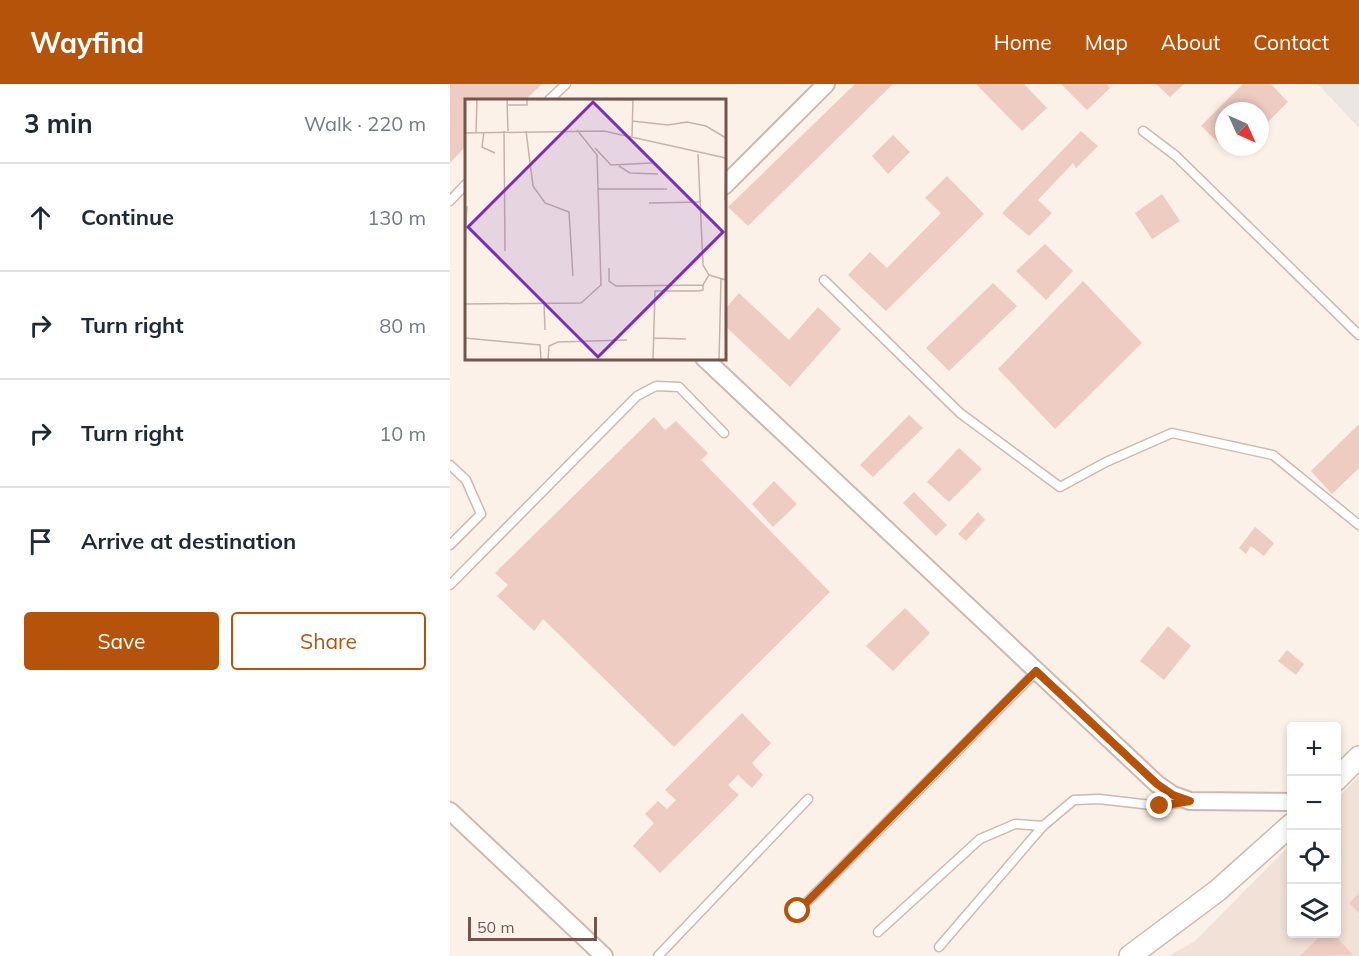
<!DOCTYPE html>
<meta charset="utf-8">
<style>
body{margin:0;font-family:Mulish,sans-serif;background:#f6f6f7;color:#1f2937}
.controls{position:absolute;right:18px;bottom:18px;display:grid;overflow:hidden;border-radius:6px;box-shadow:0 3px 9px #0003}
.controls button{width:54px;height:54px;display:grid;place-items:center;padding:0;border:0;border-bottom:2px solid #e0e1e3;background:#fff;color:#1f2937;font:30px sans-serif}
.compass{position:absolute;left:765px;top:18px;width:54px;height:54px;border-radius:50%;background:#fff;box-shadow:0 3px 9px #0003;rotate:135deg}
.scale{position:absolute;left:18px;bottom:15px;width:129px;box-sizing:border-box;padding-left:6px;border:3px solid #73554e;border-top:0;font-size:16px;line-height:21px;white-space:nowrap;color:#73554e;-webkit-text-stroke:4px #fef5ee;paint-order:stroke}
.stop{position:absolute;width:18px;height:18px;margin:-14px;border:4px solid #b45309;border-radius:50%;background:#fff}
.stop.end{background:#b45309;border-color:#fff;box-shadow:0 2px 6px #0008}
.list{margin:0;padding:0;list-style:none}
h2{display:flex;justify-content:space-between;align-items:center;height:78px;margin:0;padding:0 24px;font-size:26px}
h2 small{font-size:20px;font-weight:400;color:#747a83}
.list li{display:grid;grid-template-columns:39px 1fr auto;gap:18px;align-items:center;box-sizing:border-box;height:108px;padding:0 24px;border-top:2px solid #e0e1e3}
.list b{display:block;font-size:22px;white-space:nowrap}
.list em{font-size:20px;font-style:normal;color:#747a83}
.actions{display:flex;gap:12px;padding:18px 24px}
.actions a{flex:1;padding:14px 0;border:2px solid #b45309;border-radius:6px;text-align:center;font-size:21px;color:#b45309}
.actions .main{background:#b45309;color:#fff}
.icon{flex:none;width:33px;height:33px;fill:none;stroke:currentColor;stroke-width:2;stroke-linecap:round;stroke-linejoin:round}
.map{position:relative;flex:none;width:909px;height:872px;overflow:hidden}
header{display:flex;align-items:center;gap:36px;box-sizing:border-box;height:84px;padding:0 30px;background:#b45309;color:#fff}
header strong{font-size:28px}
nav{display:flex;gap:33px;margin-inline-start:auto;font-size:21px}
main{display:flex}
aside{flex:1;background:#fff}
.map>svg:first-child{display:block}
</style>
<header>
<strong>Wayfind</strong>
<nav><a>Home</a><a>Map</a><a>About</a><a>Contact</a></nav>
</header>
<main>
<aside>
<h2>3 min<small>Walk · 220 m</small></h2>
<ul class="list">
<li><svg class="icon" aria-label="ahead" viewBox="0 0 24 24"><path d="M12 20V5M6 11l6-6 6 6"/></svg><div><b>Continue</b></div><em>130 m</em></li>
<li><svg class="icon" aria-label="right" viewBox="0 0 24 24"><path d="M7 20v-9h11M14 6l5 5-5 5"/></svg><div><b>Turn right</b></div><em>80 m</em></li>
<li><svg class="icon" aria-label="right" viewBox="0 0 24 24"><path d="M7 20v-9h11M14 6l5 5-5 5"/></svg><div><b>Turn right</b></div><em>10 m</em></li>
<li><svg class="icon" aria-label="arrive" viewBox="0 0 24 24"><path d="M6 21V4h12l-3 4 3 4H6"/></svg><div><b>Arrive at destination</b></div></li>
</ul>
<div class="actions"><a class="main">Save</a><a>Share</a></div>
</aside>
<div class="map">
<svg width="909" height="872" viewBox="0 0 909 872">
<rect width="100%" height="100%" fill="#fbf1e8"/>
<path fill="#f2e1d7" d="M909,692V872H719L745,857L841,760L842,850H886L887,715Z"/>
<path fill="#ece5e1" d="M868,0H909V44Z"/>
<path fill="#efccc2" d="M0,0H92L75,16H16V62L0,79Z
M405,0H443L298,142L278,123Z
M526,0H574L597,24L572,47Z
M611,0H656L660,4L637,26Z
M706,0H734L720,13Z
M793,0H821L838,18L816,40L810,34V27H774V63H779L776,66L751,42Z
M631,47L648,62L626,84L623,79L588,116L602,129L579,152L552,129Z
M443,51L460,68L438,90L422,72Z
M497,92L534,130L436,227L398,191L420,168L437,184L491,129L475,114Z
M712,110L730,137L702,155L685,129Z
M595,160L623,187L596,216L566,187Z
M633,197L692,259L605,345L548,285Z
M543,199L567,222L499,287L476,264Z
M289,209L339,256L368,223L391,245L340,303L274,241V226Z
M459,331L473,344L423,393L410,381Z
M204,333L215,346L226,337L258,369L251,376L380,508L224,663L93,535L84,547L47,512L58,501L45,489Z
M909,340V384L882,410L861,387Z
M509,364L532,385L499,418L477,398Z
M324,397L347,420L323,443L302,420Z
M464,408L497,441L486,452L453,419Z
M528,428L535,436L516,457L508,450Z
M805,443L824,459L814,472L801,462L796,470L789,464Z
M455,524L480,549L443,587L416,562Z
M718,542L741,562L714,596L690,577Z
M837,566L854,580L846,591L828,577Z
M292,629L321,659L302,679L313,691L302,704L288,691L278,701L289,711L210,789L183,762L204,739L195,730L208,717L217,725L226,716L215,706Z
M909,809V829L899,819Z
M872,850H884L903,871L850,872Z"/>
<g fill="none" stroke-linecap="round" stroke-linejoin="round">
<defs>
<path id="service" d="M99,16L116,0
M693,47L726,72L909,251
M0,117L16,100
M374,196L510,329L610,403L656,378L722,349L823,371L909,441
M0,381L16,396L31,430L0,461
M0,501L187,312L206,302L229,303L274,349
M348,827L587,587
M428,848L530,755L565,740L593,742
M489,863L593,742L624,716L649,715L710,722L734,718
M208,872L358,715"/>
<path id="minor" d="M274,102L376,0
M254,274L707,700L723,711L740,717L842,718
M0,727L154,872"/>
<path id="tertiary" d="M886,696L909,673
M680,872L767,807L842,740"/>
</defs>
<use href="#service" stroke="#ceb9b2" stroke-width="11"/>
<use href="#minor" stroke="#ceb9b2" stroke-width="20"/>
<use href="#tertiary" stroke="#ceb9b2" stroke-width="24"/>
<use href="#service" stroke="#fff" stroke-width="8"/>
<use href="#minor" stroke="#fff" stroke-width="16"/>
<use href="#tertiary" stroke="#fff" stroke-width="21"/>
</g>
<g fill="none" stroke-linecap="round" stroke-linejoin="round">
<path stroke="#b45309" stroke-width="8" d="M348,827L586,587L707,700L723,711L740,717L710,722"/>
</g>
<g transform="translate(15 15)">
<rect width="261" height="261" fill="#fbf1e8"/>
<path fill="none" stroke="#c5b3aa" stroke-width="1.5" d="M42,0L43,32M43,6H62V0L168,1M167,22L203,26L222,23L241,27L261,39M39,32L40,152M61,32L68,87L80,104L104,113L108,177M11,33L12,0M19,33L17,48L30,54M0,34L139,32L261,59M167,37L168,0M130,49L146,66L187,64M233,55L238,166L244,176L261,181M154,67L165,74L193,75M133,90H202M260,101L261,53M184,104L236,103M0,141L2,107M144,169V182L151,187L238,186L244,176M79,204L80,231M0,205L116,204L136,186L132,56L112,31M0,239L75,246L76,261M189,239L221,240M83,261L84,247L93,243L162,241M188,261L190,192H234L238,191V186M254,261L256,180"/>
<path fill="#7b2cbf" fill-opacity="0.15" stroke="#7b2cbf" stroke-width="3" d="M128,3L258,133L133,258L3,128Z"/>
<rect width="261" height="261" fill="none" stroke="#73554e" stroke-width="3"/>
</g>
</svg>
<div class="controls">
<button>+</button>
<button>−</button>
<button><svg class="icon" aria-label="locate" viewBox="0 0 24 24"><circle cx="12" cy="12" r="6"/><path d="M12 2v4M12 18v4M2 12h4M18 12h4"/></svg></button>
<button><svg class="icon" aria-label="layers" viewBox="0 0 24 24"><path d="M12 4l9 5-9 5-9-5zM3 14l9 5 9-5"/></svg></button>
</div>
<svg class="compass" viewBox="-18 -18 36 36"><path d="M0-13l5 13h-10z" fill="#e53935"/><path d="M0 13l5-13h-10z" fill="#747a83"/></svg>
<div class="scale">50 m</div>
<div class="stop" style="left:348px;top:827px"></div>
<div class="stop end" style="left:710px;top:722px"></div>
</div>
</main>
